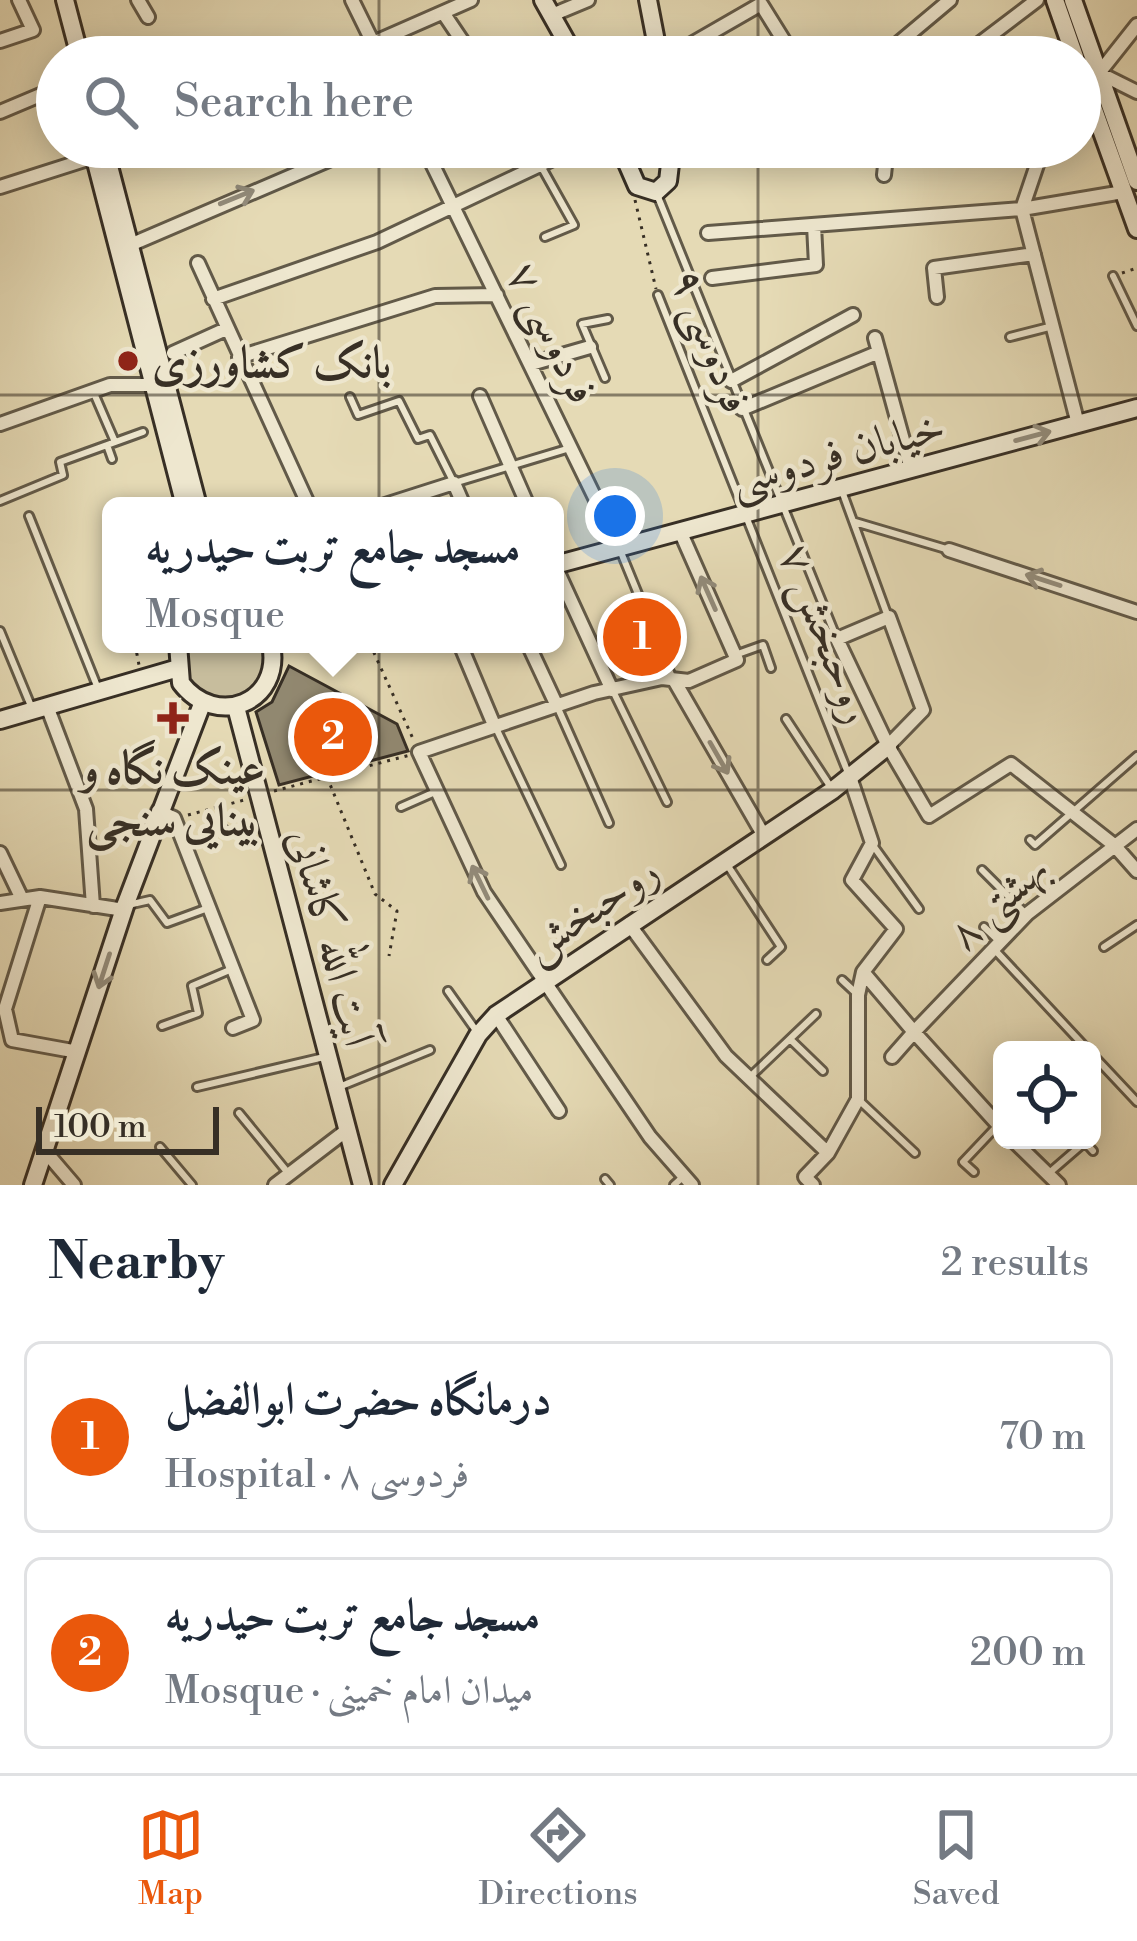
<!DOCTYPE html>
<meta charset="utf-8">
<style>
body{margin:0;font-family:"Libre Bodoni",Amiri,serif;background:#f2f2f3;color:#1f2937}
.controls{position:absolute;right:36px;bottom:36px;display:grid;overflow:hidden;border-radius:18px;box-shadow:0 6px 30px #0003}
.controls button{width:108px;height:108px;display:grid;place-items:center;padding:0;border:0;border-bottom:3px solid #e0e1e3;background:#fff;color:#1f2937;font:60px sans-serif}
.scale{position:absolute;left:36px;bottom:30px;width:183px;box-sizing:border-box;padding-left:12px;border:6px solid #372f25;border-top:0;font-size:33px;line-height:42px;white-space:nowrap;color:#372f25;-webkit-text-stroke:9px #eee7cf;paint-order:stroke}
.you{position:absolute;left:615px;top:516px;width:42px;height:42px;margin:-30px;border:9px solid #fff;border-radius:50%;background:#1a73e8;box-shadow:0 0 0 18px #1a73e833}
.badge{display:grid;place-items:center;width:78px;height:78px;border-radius:50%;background:#ea580c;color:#fff;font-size:39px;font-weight:700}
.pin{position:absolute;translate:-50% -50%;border:6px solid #fff;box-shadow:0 3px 12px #0006}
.popup{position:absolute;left:102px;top:497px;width:462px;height:156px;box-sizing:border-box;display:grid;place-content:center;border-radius:18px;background:#fff;filter:drop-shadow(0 3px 9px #0005);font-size:39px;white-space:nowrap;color:#747a83}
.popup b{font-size:45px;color:#1f2937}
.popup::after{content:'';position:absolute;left:50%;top:100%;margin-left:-24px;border:24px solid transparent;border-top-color:#fff}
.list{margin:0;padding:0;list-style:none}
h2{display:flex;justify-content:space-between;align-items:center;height:156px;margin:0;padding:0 48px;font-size:51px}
h2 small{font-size:39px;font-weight:400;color:#747a83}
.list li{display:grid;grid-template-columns:78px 1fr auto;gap:36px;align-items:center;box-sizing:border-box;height:192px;margin:0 24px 24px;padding:0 24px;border:3px solid #e0e1e3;border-radius:18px}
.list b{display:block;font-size:45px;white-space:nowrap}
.list p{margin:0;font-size:39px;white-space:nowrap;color:#747a83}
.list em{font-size:39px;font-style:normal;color:#747a83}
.icon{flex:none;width:66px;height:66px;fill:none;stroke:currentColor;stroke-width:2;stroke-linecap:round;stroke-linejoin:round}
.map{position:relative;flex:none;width:1137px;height:1185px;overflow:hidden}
.search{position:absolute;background:#fff;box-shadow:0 6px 30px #0003;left:36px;right:36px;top:36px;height:132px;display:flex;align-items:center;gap:30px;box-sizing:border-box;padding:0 42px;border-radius:66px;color:#747a83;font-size:45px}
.sheet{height:588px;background:#fff}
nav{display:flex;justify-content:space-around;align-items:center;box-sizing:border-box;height:168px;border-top:3px solid #e0e1e3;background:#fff;font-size:33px;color:#747a83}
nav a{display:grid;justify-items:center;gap:6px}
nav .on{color:#ea580c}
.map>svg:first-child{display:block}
</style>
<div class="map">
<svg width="1137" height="1185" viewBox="0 0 1137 1185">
<rect width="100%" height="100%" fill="#e5dab5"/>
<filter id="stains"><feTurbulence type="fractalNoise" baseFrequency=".00167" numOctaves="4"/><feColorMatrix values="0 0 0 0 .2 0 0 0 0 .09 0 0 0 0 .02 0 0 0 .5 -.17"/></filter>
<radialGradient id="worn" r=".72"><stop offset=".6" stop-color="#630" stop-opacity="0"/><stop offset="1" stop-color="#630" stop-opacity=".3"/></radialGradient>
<path fill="#c7bd9d" stroke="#7f7661" stroke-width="3" d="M184,644H266L269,670L246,699L210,701L184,675Z"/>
<path fill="#918870" stroke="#372f25" stroke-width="3" d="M289,666L397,724L408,751L279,785L256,712L272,702Z"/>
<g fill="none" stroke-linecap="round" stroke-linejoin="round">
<defs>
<path id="lane" d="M881,57L894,47
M541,166L574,225L545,237
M656,192L837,639
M1113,276L1137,326
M658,295L848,773
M1010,337L1053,326
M605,378L582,324L608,319
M93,391L115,442
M350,397L358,415L399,401L418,439L430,435L454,483L570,448
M107,445L112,459
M842,491L887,614
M0,501L63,475L60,462L143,432
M29,516L99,691
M855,522L946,549
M620,550L672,677
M0,631L31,706
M735,655L763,645L771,668
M614,693L667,802
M557,706L609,823
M786,719L830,786
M496,728L561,865
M401,807L435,792
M1030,840L1035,845L1137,756
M872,844L919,909
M726,863L781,947L767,960
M982,870L1026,914
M128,905L150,900L167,923L208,908
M984,927L999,941
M1104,947L1137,925
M993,948L1088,1050
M842,980L857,994
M448,991L477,1032
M162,1026L198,1013L192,986L232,969
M791,1040L823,1071
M1092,1054L1137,1102
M751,1076L816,1014
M197,1087L324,1057
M339,1087L430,1050
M860,1101L915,1153
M239,1113L288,1173
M160,1147L192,1185
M974,1172L963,1162L998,1125
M1048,1174L1085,1142L1093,1151
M605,1179L610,1185
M674,1185L684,1176"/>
<path id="street" d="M138,0L148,17
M352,0L380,57
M444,14L473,57
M552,15L588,0
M1137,25L1099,73L1137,92
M0,41L33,30L19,0
M894,47L950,0
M341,57L471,0
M669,57L761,4L789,49
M962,57L1037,0
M0,112L57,88
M424,147L619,547
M530,147L541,166
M1043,147L1022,209L1078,424
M107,157L130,147
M884,175L887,147
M0,187L94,157
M708,233L1022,209L1123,192
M130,245L359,147
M198,263L309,506
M712,278L816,265L814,225
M937,297L934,268L1034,254
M213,299L377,242L578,147
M875,338L911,469
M173,353L226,329
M239,357L435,296L497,295
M531,364L590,347
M731,381L853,315
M480,396L528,506
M742,409L879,352
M0,424L110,385H153
M382,506L454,483L464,506
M680,531L737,660L689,681L662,678L594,693L419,752L484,892L650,1137L692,1185
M949,550L1137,612
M555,566L612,690
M460,644L494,725
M528,644L557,706
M674,680L764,836
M47,706L86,809L93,906
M888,746L923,710L889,617L837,639L888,746L929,816L1011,764L1114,845L1137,871
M158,811L174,818L253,1020L233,1028
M0,853L21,897
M40,897L5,1009L12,1040L78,1052
M0,903L40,897L124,910
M629,924L726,1056L828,1153
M863,972L914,1032L1027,914L1137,829
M496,1015L559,1111
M892,1057L914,1032L1002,1129
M1013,1140L1059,1185
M44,1150L74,1185
M275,1185L347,1130
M813,1185L805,1177L828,1153L858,1099V995L863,972L896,929L852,880L872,843L850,777"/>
<path id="secondary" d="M65,0L80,57
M543,0L575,57
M648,0L659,57
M1055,0L1075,57
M1073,0L1137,181
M1080,71L1137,229
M92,147L185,506
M104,147L198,506
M620,147L637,186L656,192L668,181L672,147
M555,565L1137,408
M178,644L181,683C216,729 283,703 271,644
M236,707L362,1185
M0,720L175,669
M33,1185L125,906L202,704
M393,1185L478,1035L496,1015L833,790L888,746"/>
</defs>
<use href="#lane" stroke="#625a49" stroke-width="12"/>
<use href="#street" stroke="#625a49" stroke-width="18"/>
<use href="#secondary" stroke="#372f25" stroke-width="22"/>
<path stroke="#372f25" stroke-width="3" stroke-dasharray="3 6" stroke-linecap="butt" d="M635,200L656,289
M1122,273L1137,268
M135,644L139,665
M370,644L414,741
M327,777L375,894L397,911L389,956
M274,791L410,755
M220,808L230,834
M188,815L248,799"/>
<use href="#lane" stroke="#eee7cf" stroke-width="6"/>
<use href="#street" stroke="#eee7cf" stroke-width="12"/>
<use href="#secondary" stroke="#eee7cf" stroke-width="16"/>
</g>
<defs><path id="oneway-shaft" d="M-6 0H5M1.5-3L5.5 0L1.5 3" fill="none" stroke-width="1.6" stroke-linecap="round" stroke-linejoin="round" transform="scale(3)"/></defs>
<g stroke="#928b7a">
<use href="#oneway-shaft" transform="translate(237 197) rotate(-22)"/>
<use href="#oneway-shaft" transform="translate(1033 436) rotate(-15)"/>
<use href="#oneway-shaft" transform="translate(1043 580) rotate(-162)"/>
<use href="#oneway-shaft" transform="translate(708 593) rotate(-114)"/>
<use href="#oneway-shaft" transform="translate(719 758) rotate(60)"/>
<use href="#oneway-shaft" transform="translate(480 882) rotate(-116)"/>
<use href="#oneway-shaft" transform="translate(104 971) rotate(108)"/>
</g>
<path fill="none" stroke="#372f25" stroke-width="3" stroke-opacity="0.55" d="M379,0V57M758,0V57M379,147V1185M758,147V1185M0,395H1137M0,790H1137"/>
<g fill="#8f2418" stroke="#eee7cf" stroke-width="4.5">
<circle cx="128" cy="361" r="12"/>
<path d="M167 700h12v12h12v12h-12v12h-12v-12h-12v-12h12z"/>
</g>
<g text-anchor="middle" stroke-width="9" stroke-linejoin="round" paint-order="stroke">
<g font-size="45" fill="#372f25" stroke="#eee7cf">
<text transform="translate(554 332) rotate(64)" y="16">فردوسی ۷</text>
<text transform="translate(713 340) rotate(69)" y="16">فردوسی ۹</text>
<text transform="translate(837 452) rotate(-15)" y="16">خیابان فردوسی</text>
<text transform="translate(828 633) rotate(69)" y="16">روحبخش ۷</text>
<text transform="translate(997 900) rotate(-43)" y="16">بهشتی ۸</text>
<text transform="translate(590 907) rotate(-34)" y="16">روحبخش</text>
<text transform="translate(333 937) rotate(75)" y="16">آیت الله کاشانی</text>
</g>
<g font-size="45" font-weight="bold" fill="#372f25" stroke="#eee7cf" text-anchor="start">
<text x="152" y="377">بانک کشاورزی</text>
<text x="173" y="783" text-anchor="middle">عینک نگاه و<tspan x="173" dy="52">بینایی سنجی</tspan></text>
</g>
</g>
<rect width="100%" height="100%" filter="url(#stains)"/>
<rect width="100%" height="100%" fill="url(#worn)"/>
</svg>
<div class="controls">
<button><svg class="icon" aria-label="locate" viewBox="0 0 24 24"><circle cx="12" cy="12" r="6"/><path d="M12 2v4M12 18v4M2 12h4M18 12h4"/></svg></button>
</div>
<div class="scale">100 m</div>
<div class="you"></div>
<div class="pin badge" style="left:642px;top:637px">1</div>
<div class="pin badge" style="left:333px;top:737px">2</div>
<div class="popup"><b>مسجد جامع تربت حیدریه</b>Mosque</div>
<div class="search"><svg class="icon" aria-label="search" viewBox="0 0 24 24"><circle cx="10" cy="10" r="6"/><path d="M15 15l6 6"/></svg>Search here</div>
</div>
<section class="sheet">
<h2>Nearby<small>2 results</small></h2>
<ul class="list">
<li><span class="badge">1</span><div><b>درمانگاه حضرت ابوالفضل</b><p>Hospital · فردوسی ۸</p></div><em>70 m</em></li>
<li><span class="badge">2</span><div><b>مسجد جامع تربت حیدریه</b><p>Mosque · میدان امام خمینی</p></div><em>200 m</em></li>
</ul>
</section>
<nav>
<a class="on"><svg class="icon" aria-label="map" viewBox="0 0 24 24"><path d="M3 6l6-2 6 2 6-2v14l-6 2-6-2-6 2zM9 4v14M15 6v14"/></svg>Map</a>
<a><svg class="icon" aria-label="directions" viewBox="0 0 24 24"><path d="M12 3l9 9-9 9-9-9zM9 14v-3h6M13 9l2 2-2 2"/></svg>Directions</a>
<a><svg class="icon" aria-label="saved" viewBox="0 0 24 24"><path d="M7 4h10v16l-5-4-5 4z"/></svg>Saved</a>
</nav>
